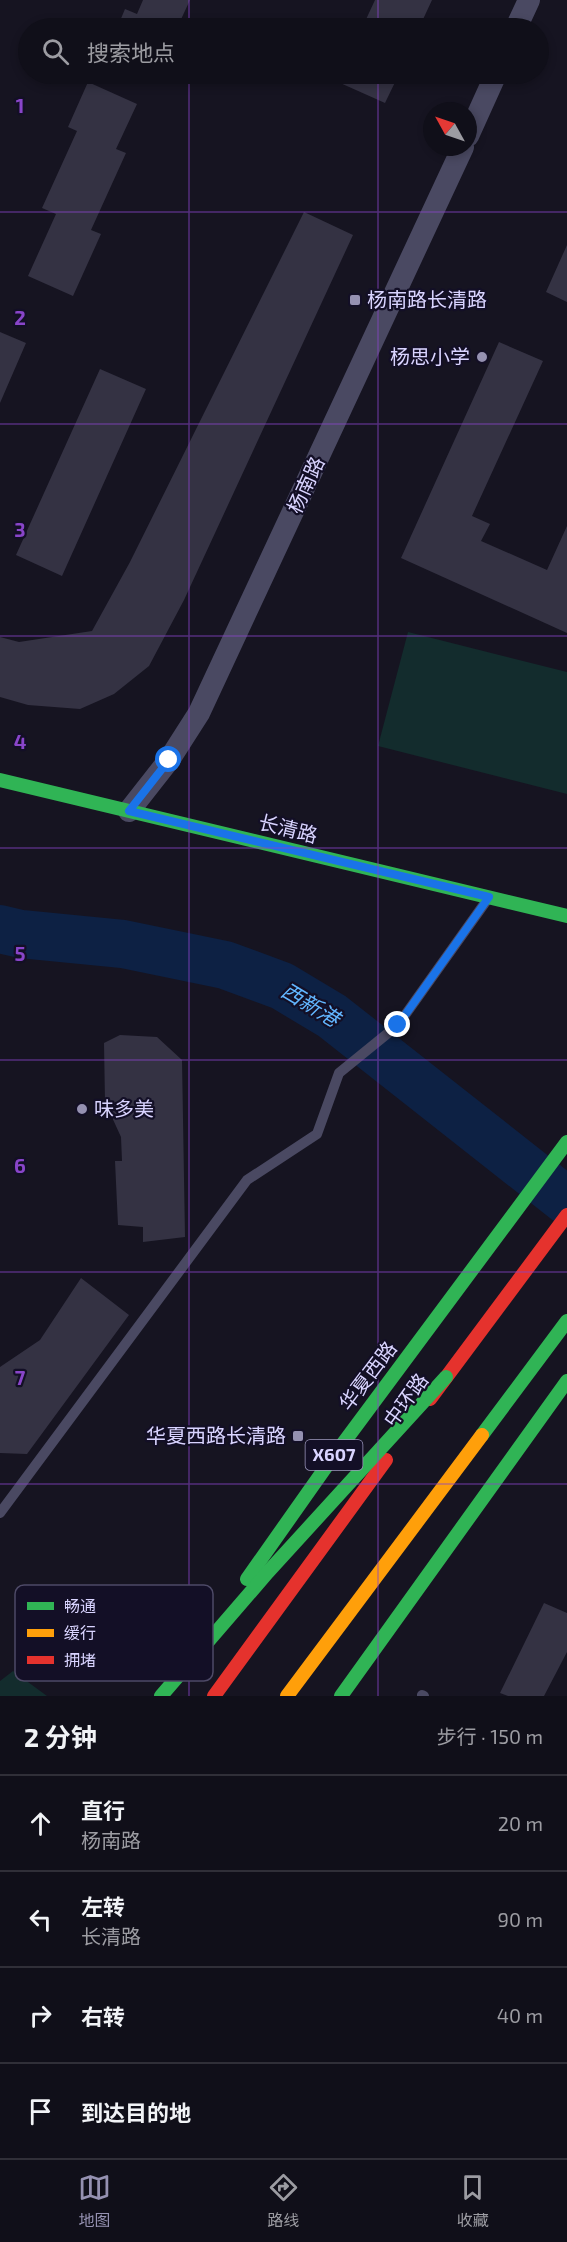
<!DOCTYPE html>
<html lang="zh">
<meta charset="utf-8">
<style>
body{margin:0;font-family:"Exo 2","Noto Sans SC",sans-serif;background:#1e1d26;color:#f1f3f6}
.compass{position:absolute;left:423px;top:102px;width:54px;height:54px;border-radius:50%;background:#100f19;box-shadow:0 3px 9px #0003;rotate:310deg}
.stop{position:absolute;width:18px;height:18px;margin:-14px;border:4px solid #1a73e8;border-radius:50%;background:#fff}
.stop.end{background:#1a73e8;border-color:#fff;box-shadow:0 2px 6px #0008}
.list{margin:0;padding:0;list-style:none}
h2{display:flex;justify-content:space-between;align-items:center;height:78px;margin:0;padding:0 24px;font-size:26px}
h2 small{font-size:20px;font-weight:400;color:#9c9ca2}
.list li{display:grid;grid-template-columns:39px 1fr auto;gap:18px;align-items:center;box-sizing:border-box;height:96px;padding:0 24px;border-top:2px solid #302f38}
.list b{display:block;font-size:22px;white-space:nowrap}
.list p{margin:0;font-size:20px;white-space:nowrap;color:#9c9ca2}
.list em{font-size:20px;font-style:normal;color:#9c9ca2}
.icon{flex:none;width:33px;height:33px;fill:none;stroke:currentColor;stroke-width:2;stroke-linecap:round;stroke-linejoin:round}
.map{position:relative;flex:none;width:567px;height:1696px;overflow:hidden}
.search{position:absolute;background:#100f19;box-shadow:0 3px 9px #0003;left:18px;right:18px;top:18px;height:66px;display:flex;align-items:center;gap:15px;box-sizing:border-box;padding:0 21px;border-radius:33px;color:#9c9ca2;font-size:22px}
.sheet{height:462px;background:#100f19}
nav{display:flex;justify-content:space-around;align-items:center;box-sizing:border-box;height:84px;border-top:2px solid #302f38;background:#100f19;font-size:16px;color:#9c9ca2}
nav a{display:grid;justify-items:center;gap:3px}
nav .on{color:#9591b1}
.map>svg:first-child{display:block}
</style>
<div class="map">
<svg width="567" height="1696" viewBox="0 0 567 1696">
<rect width="100%" height="100%" fill="#161421"/>
<path fill="#132c2d" d="M408,632L567,672V794L378,746Z
M13,1671L47,1696H0V1681Z"/>
<g fill="none" stroke-linecap="round" stroke-linejoin="round">
<path stroke="#0d2144" stroke-width="48" d="M0,929L21,934L123,944L225,965L282,986L332,1016L567,1201"/>
</g>
<path fill="#343243" d="M143,0H190L177,28H117L125,9L137,14Z
M375,0H432L419,28H362Z
M342,74H399L385,103L338,82Z
M88,82L137,104L116,149L126,153L91,230L101,234L73,296L28,276L56,214L42,208L77,131L68,127Z
M304,212L353,235L184,600L149,666L114,694L80,709L28,705L0,697V637L19,642L92,631L130,562Z
M567,245V302L546,292Z
M0,332L26,343L0,403Z
M499,342L543,361L472,516L490,524L481,541L547,570L567,526V633L401,558Z
M100,369L146,389L62,576L16,555Z
M120,1035L157,1037L182,1060L185,1237L143,1242V1227L118,1225L115,1161H122L121,1137L105,1102L104,1043Z
M81,1278L129,1315L27,1454L0,1453V1367L40,1340Z
M544,1603L567,1613V1652L544,1696H508L500,1693Z"/>
<g fill="none" stroke-linecap="round" stroke-linejoin="round">
<path stroke="#4a4962" stroke-width="10" d="M0,1513L247,1180L317,1134L339,1073L398,1025L487,900
M422,1695L424,1696"/>
<path stroke="#4a4962" stroke-width="22" d="M516,28L529,0
M468,136L496,74
M129,811L169,760L199,713L463,147"/>
<path stroke="#30b455" stroke-width="14" d="M0,780L567,916
M482,1435L567,1321
M247,1579L333,1457L567,1142
M341,1696L567,1381"/>
<path stroke="#ff9f0a" stroke-width="14" d="M287,1696L482,1435"/>
<path stroke="#e5322d" stroke-width="14" d="M430,1399L567,1215
M214,1696L386,1460"/>
<path stroke="#30b455" stroke-width="14" d="M161,1696L268,1572L446,1377"/>
</g>
<g fill="none" stroke-linecap="round" stroke-linejoin="round">
<path stroke="#1a73e8" stroke-width="8" d="M169,760L129,811L489,897L398,1025"/>
</g>
<path fill="none" stroke="#8945c9" stroke-width="1.5" stroke-opacity="0.55" d="M189,0V28M378,0V28M189,74V1696M378,74V1696M0,212H567M0,424H567M0,636H567M0,848H567M0,1060H567M0,1272H567M0,1484H567"/>
<g fill="#9591b1" stroke="#130f26" stroke-width="2">
<rect x="349" y="294" width="12" height="12" rx="3"/>
<circle cx="482" cy="357" r="6"/>
<circle cx="82" cy="1109" r="6"/>
<rect x="292" y="1430" width="12" height="12" rx="3"/>
</g>
<g text-anchor="middle" stroke-width="4.5" stroke-linejoin="round" paint-order="stroke">
<rect fill="#130f26" stroke="#9e99be" stroke-width="1.5" x="305.5" y="1440" width="57" height="30" rx="4.5"/>
<g font-size="18" font-weight="bold" fill="#d9d4ff">
<text x="334" y="1461">X607</text>
</g>
<g font-size="20" fill="#d9d4ff" stroke="#130f26" text-anchor="start">
<text x="367" y="307">杨南路长清路</text>
<text x="470" y="364" text-anchor="end">杨思小学</text>
<text x="94" y="1116">味多美</text>
<text x="286" y="1443" text-anchor="end">华夏西路长清路</text>
</g>
<g font-size="20" fill="#d9d4ff" stroke="#130f26">
<text transform="translate(306 485) rotate(-65)" y="7">杨南路</text>
<text transform="translate(288 829) rotate(14)" y="7">长清路</text>
<text transform="translate(368 1376) rotate(-53)" y="7">华夏西路</text>
<text transform="translate(406 1400) rotate(-54)" y="7">中环路</text>
</g>
<g font-size="21" font-style="italic" fill="#62b6ff" stroke="#130f26">
<text transform="translate(310 1005) rotate(31)" y="7">西新港</text>
</g>
</g>
<rect x="15" y="1585" width="198" height="96" rx="9" fill="#130f26" stroke="#4e4a67" stroke-width="1.5"/>
<rect x="27" y="1602" width="27" height="8" fill="#30b455"/>
<rect x="27" y="1629" width="27" height="8" fill="#ff9f0a"/>
<rect x="27" y="1656" width="27" height="8" fill="#e5322d"/>
<g font-size="16" fill="#d9d4ff">
<text x="64" y="1612">畅通</text>
<text x="64" y="1639">缓行</text>
<text x="64" y="1666">拥堵</text>
</g>
<g font-size="20" text-anchor="middle" font-weight="bold" fill="#8945c9" stroke="#130f26" stroke-width="4.5" stroke-linejoin="round" paint-order="stroke">
<text x="20" y="113">1</text>
<text x="20" y="325">2</text>
<text x="20" y="537">3</text>
<text x="20" y="749">4</text>
<text x="20" y="961">5</text>
<text x="20" y="1173">6</text>
<text x="20" y="1385">7</text>
</g>
</svg>
<svg class="compass" viewBox="-18 -18 36 36"><path d="M0-13l5 13h-10z" fill="#e53935"/><path d="M0 13l5-13h-10z" fill="#9c9ca2"/></svg>
<div class="stop" style="left:169px;top:760px"></div>
<div class="stop end" style="left:398px;top:1025px"></div>
<div class="search"><svg class="icon" aria-label="search" viewBox="0 0 24 24"><circle cx="10" cy="10" r="6"/><path d="M15 15l6 6"/></svg>搜索地点</div>
</div>
<section class="sheet">
<h2>2 分钟<small>步行 · 150 m</small></h2>
<ul class="list">
<li><svg class="icon" aria-label="ahead" viewBox="0 0 24 24"><path d="M12 20V5M6 11l6-6 6 6"/></svg><div><b>直行</b><p>杨南路</p></div><em>20 m</em></li>
<li><svg class="icon" aria-label="left" viewBox="0 0 24 24"><path d="M17 20v-9H6M10 6l-5 5 5 5"/></svg><div><b>左转</b><p>长清路</p></div><em>90 m</em></li>
<li><svg class="icon" aria-label="right" viewBox="0 0 24 24"><path d="M7 20v-9h11M14 6l5 5-5 5"/></svg><div><b>右转</b></div><em>40 m</em></li>
<li><svg class="icon" aria-label="arrive" viewBox="0 0 24 24"><path d="M6 21V4h12l-3 4 3 4H6"/></svg><div><b>到达目的地</b></div></li>
</ul>
</section>
<nav>
<a class="on"><svg class="icon" aria-label="map" viewBox="0 0 24 24"><path d="M3 6l6-2 6 2 6-2v14l-6 2-6-2-6 2zM9 4v14M15 6v14"/></svg>地图</a>
<a><svg class="icon" aria-label="directions" viewBox="0 0 24 24"><path d="M12 3l9 9-9 9-9-9zM9 14v-3h6M13 9l2 2-2 2"/></svg>路线</a>
<a><svg class="icon" aria-label="saved" viewBox="0 0 24 24"><path d="M7 4h10v16l-5-4-5 4z"/></svg>收藏</a>
</nav>
